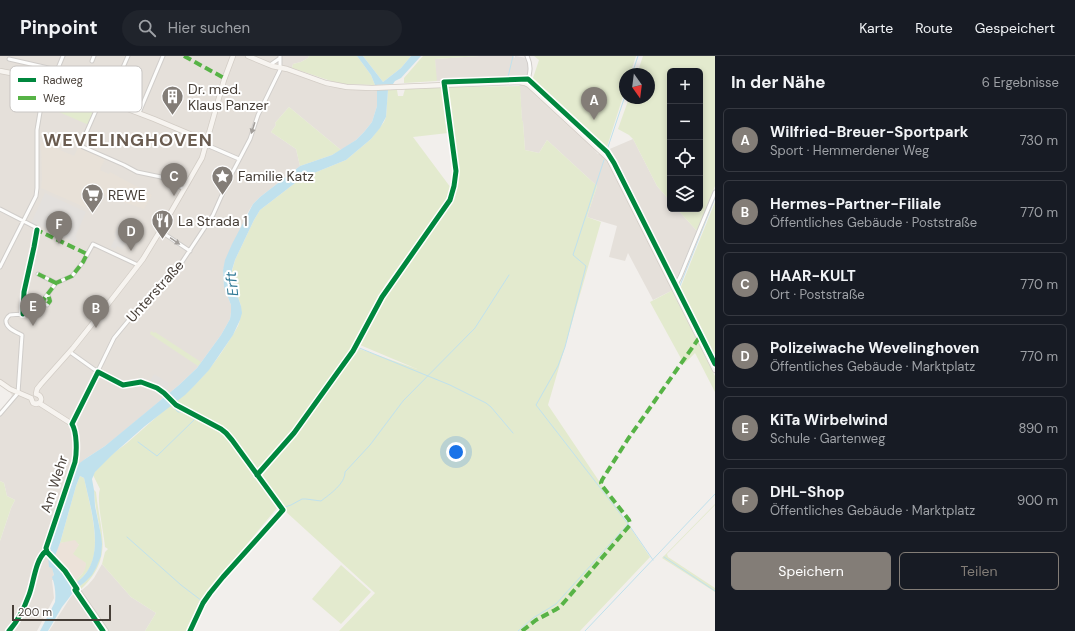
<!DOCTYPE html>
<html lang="de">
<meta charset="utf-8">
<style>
body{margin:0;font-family:"DM Sans",sans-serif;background:#20242c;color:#f1f3f6}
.controls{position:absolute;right:12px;top:12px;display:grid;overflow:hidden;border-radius:6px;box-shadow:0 2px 6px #0003}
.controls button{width:36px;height:36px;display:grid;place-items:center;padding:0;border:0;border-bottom:1px solid #363941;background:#171b24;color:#f1f3f6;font:20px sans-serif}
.compass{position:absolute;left:619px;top:12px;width:36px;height:36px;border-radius:50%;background:#171b24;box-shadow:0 2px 6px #0003;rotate:166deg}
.scale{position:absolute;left:12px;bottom:10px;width:99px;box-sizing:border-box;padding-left:4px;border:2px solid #473f38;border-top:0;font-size:11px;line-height:14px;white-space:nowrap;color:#473f38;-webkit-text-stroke:3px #fff;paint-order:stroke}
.you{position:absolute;left:456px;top:396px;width:14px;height:14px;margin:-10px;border:3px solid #fff;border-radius:50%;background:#1a73e8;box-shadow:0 0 0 6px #1a73e833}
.badge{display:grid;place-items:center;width:26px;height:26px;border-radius:50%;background:#837d77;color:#fff;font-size:13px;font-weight:700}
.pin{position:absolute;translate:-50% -33px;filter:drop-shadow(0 1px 2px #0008)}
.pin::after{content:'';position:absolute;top:21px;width:14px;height:12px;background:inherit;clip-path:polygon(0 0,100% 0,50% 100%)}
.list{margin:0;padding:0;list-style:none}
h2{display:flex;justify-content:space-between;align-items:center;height:52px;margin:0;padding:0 16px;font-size:17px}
h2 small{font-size:13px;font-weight:400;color:#9ea1a6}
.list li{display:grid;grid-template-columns:26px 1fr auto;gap:12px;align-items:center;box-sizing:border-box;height:64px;margin:0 8px 8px;padding:0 8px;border:1px solid #363941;border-radius:6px}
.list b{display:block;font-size:15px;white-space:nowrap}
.list p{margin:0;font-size:13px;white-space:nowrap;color:#9ea1a6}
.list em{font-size:13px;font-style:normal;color:#9ea1a6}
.actions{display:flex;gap:8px;padding:12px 16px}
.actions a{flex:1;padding:9px 0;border:1px solid #837d77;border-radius:6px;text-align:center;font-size:14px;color:#837d77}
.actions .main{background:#837d77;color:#fff}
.icon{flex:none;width:22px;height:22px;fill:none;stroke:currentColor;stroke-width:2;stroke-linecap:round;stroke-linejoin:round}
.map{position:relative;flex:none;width:715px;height:575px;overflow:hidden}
header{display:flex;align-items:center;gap:24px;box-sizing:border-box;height:56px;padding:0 20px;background:#171b24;border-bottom:1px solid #363941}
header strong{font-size:19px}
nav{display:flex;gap:22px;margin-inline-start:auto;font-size:14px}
.search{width:280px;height:36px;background:#20242c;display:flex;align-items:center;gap:10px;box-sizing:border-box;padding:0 14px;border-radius:22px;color:#9ea1a6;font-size:15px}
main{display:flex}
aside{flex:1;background:#171b24}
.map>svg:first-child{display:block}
</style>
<header>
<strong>Pinpoint</strong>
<div class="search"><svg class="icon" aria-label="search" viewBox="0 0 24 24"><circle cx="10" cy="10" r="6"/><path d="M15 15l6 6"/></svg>Hier suchen</div>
<nav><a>Karte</a><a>Route</a><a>Gespeichert</a></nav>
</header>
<main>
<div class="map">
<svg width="715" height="575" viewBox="0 0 715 575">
<rect width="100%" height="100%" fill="#f2efec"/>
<path fill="#e5e0da" d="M0,0H309L308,2L301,6L293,8L291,17L329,31L377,34V50L372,66L364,76L356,84L341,94L289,51L275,67L276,69L271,76L296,93L300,110L260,141L253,148L247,158L223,214L224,231L231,249V256L230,263L221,279L197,312L179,329L143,359L120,378L105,390L85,403L77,410L59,460L49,494L54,520L53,521V524H52L54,542L37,575H0V485L11,452L15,444L7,440L4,427L0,425V354L10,343L12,339L0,325Z
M480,0H513L598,98L633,83L657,130L670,145V153H677L697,175L671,235L653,244L628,197L625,205L609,201L617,170L587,161L597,130L547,84L539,97L525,94L523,66L522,65L519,22L436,25L435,3Z
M102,508L131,541L156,557L145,575H49L70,542L75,536L76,539L88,529L94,522Z"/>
<path fill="#ece2d9" d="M75,483L79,489L86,507V512L84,516L75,525L66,512L54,500L60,487Z"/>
<path fill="#e8e1d8" d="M41,86L74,100L78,92L105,103L100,114L109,118L110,116L152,139L144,153L104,139L103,141L95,144L91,154L41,132L42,124Z"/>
<path fill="#e3eace" d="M309,0H357L371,19L375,29L345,28L334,26L292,12L293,8L301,6L308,2Z
M363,0H411L401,12L383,26Z
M423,0H480L435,3L437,25L404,27V22Z
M534,0H636L630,18H625V34L606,94L532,25L539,4Z
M643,0H715V130L697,175L677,153H700V15H670V145L657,130L633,83L629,79L618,73L629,42H649V18H637Z
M55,29L69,33L96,43H97L100,44L89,69L45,50Z
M520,30L522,64L523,66L525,94L539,97L547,84L597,130L587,161L601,166L548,349L650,501L580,575H339L375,537L284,454L259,419L284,393L357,292L417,313L360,289L391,229L451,146L455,135L457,121L447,31Z
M442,31L448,77L413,81L451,132L444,148L385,229L353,290L286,385L257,417L227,376L220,372L179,351L175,346C204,324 219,302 238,270L240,264L241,250L232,223V215L235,204L254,164L260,154L299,124L309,119L346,104L371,83L384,66L386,61L388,34H397L398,40H403L405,33Z
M289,51L341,94L332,99L300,110L296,93L271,76L276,69L275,67Z
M715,146V303L680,233Z
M671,233L715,320V336L695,297L684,308L650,246L671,235Z
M151,275L154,277L155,276L201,306L198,310L150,278Z
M172,348C189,358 211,365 226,378L277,452L201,543L186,575H145L156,557L131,541L102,508L105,496L108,493L105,491C104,477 96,444 100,433L93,419C100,406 115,396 127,387C142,374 156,361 172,348Z
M80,420L84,422C89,446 102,488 90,511C87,517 82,522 76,527L75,525C81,519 86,516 86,507L73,498L79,489L75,484L60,487L76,430Z
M0,425L4,427L7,440L15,444L11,452L0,485Z
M94,434L96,436C100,477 115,501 80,534L79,531C116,499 96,474 94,434Z
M715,448V449L667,498L668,501L715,532V536L662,502Z
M341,509L371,536L341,568L312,543Z"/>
<path fill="#e3e0dd" d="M515,0L527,2L529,8L528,19L520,17L513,14Z
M45,137L86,156L75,181L77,182L75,186L36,168V169L31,167Z
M119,168L130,172L123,193L117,190L115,193L111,191L116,180L114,179Z
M154,318L170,328L166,336L149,326Z"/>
<path fill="#c0e1ed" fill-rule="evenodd" d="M357,0H363L383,26L401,12L411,0H421L401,22L395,25L393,28L375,29L371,19Z
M377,34H388L386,61L380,72L371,83L346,104L309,119L299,124L260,154L254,164L235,204L232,214V223L241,250L242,257L240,264L233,279L209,314L196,328L185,339L145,370L112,399L95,416L92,423L94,434L95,450L101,479L102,488L101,500L96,512L92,519L85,526L75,534L69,542L62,551L48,575H40L55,546C56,538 55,529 52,521L54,519L52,512L49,511L48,501L50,489L59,461L77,409L85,403L105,390L179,329L197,312L221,279L230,263L231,256V249L224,231L223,214L225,204L232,188L253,148L260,141L300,110L332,99L356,84L364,76L372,66L377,50ZM80,420L84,422C91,455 110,509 72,529L53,505L60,487L76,430Z"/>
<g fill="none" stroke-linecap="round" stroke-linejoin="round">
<path stroke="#c0e1ed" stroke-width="1" d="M632,18L638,0
M508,21L513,0
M607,94L625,40
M604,104L573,199L586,210L565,291L558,310L536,349L629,469
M679,232L715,142
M357,291L450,329L486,347L491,351L513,377
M138,386L157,400L194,364L195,362L184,356H178L171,349
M282,452L291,449L302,443H306L321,445C330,438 345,428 345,416L370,389L403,345L475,272L509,219
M631,472L653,504
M127,481L181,529L202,545L188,575
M664,501L715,535
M204,542L217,525L281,453
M518,575L533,562L556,548L628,468
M585,575L715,438"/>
<defs>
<path id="street" d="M9,3L57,14
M92,5L94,0
M270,9L280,2
M121,16L128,0
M527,28C530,17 532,10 527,0
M101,43L83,84L82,89L83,91L124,109L137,116L161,121L184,133
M139,57L163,0
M206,87L209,90L239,103
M0,153L35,171L37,174
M160,175L190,195
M0,211L36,140L37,132V74L40,56L63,0
M38,218L56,227
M674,232L680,221L715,136
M48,238L50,245L47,249L43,247L44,243L56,227L72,220L83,206L93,188L138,209
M70,296L98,316L123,329L142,326L157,332L164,337
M0,358L18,337L22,279C16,276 5,272 6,264C7,262 8,260 10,259C13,258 19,259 23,258
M72,368L114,282L133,259L180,209L213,159L229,123L250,83L258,59L280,14V0
M9,575C17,566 25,550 29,539C34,526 35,504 46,495"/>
<path id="secondary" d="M248,0L272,10L287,13L326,27L347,31L372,32L519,26L525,27L529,29L609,103L715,314
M0,15L47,24L70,31L154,63L204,84L206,87
M0,326L10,333L31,342
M36,338L37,333L41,328L73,292L112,243L143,203L160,175L202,102L224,24L233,0
M36,338C41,339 43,344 39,347
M31,342L33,347L36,348L39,347
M39,347L72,368C78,379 77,400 74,411L46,489V493L67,519L106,575"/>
</defs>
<use href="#street" stroke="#d0cdca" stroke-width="5"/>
<use href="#secondary" stroke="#d2ccc5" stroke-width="6"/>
<use href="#street" stroke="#fdfdfc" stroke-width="3"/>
<use href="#secondary" stroke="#f7f4f0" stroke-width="4.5"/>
<path stroke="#57b346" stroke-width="4" stroke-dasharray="8 4" stroke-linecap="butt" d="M184,0L224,22
M36,176L37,174L87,198L83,206L72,220L56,227L44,243L43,247L47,249L50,245L48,238
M38,218L56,227
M522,575L536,564L555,554L560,551L630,469V467L629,464L603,431L601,427L602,424L628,383L699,282"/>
<defs>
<path id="cycleway" d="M23,258L24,236L34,191L37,174
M257,419L294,377L353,295L382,241L450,144L454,130L456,115L444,26L528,23L607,96L614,107L715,308
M9,575C17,566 25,550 29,539C34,526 35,504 46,495
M103,575L75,534L77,533L65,515L47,496L46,492L75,406C77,396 77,376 72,368L98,316L123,329L141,326L157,332L164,337L176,349L221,373L226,377L232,384L283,454L223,521L210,537L203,547L190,575"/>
</defs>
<use href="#cycleway" stroke="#fff" stroke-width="8"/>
<use href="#cycleway" stroke="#00873e" stroke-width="5"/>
</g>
<defs><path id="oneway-solid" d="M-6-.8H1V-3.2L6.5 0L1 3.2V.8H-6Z"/></defs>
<g fill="#a29e9a">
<use href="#oneway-solid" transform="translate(253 72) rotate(108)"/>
<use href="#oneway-solid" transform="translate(175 185) rotate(34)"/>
</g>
<defs>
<symbol id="building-pin" viewBox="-11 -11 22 30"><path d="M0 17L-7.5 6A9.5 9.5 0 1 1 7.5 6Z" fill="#837d77" stroke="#fff"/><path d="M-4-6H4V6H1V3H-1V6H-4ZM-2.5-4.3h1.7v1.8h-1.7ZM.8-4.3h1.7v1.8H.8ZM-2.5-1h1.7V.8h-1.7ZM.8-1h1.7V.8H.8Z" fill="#fff"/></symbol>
<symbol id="sight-pin" viewBox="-11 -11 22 30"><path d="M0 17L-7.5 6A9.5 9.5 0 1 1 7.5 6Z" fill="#837d77" stroke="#fff"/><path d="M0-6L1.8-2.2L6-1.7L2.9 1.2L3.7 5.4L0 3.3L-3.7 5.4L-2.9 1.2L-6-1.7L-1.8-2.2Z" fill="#fff"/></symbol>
<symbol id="supermarket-pin" viewBox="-11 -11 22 30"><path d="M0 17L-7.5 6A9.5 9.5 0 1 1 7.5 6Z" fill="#837d77" stroke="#fff"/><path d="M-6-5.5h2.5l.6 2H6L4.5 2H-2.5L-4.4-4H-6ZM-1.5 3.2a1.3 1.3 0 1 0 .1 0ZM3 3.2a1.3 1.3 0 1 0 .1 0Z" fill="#fff"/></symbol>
<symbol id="restaurant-pin" viewBox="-11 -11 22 30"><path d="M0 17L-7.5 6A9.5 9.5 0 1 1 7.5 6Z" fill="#837d77" stroke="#fff"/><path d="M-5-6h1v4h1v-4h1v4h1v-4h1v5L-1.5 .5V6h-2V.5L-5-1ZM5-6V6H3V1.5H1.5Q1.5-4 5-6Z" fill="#fff"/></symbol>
</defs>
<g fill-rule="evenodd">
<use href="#building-pin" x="160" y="28" width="25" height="34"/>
<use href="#sight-pin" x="210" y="108" width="25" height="34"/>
<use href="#supermarket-pin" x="80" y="126" width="25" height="34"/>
<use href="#restaurant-pin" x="150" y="152" width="25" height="34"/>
</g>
<g text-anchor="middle" stroke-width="4" stroke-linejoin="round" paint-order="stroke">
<g font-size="14" fill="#473f38" stroke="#fff" text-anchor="start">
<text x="188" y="38">Dr. med.<tspan x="188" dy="16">Klaus Panzer</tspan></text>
<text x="238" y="125">Familie Katz</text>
<text x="108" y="144">REWE</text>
<text x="178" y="170">La Strada 1</text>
</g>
<g font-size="14" fill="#473f38" stroke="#fff">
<text transform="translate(155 235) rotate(-48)" y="5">Unterstraße</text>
<text transform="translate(54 428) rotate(-72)" y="5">Am Wehr</text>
</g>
<g font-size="15" font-style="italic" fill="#317a96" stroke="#fff">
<text transform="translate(232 228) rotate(-96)" y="5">Erft</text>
</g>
<g font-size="18" font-weight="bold" letter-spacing="1" fill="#6a5c50" stroke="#fff">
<text x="128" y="90">WEVELINGHOVEN</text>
</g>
</g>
<rect x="10" y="10" width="132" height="46" rx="6" fill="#fff" stroke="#c8c5c3" stroke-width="1"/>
<rect x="18" y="22" width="18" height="4" fill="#00873e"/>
<rect x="18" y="40" width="18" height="4" fill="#57b346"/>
<g font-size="11" fill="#473f38">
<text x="43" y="28">Radweg</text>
<text x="43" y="46">Weg</text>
</g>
</svg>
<div class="controls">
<button>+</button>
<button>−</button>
<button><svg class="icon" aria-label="locate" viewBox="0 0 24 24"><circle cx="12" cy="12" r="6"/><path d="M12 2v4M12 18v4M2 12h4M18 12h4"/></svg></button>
<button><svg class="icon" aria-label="layers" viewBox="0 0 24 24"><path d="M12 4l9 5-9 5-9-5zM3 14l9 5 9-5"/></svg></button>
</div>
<svg class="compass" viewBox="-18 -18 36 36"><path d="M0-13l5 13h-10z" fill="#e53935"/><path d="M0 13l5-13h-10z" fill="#9ea1a6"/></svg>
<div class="scale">200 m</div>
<div class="you"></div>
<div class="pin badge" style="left:594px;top:64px">A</div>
<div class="pin badge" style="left:96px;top:272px">B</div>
<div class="pin badge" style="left:174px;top:140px">C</div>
<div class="pin badge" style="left:131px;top:195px">D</div>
<div class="pin badge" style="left:33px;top:270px">E</div>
<div class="pin badge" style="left:59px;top:188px">F</div>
</div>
<aside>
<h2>In der Nähe<small>6 Ergebnisse</small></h2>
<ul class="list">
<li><span class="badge">A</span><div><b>Wilfried-Breuer-Sportpark</b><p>Sport · Hemmerdener Weg</p></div><em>730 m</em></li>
<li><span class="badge">B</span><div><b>Hermes-Partner-Filiale</b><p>Öffentliches Gebäude · Poststraße</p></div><em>770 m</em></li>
<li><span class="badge">C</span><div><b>HAAR-KULT</b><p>Ort · Poststraße</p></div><em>770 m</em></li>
<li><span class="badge">D</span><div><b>Polizeiwache Wevelinghoven</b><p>Öffentliches Gebäude · Marktplatz</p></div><em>770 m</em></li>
<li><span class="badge">E</span><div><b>KiTa Wirbelwind</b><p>Schule · Gartenweg</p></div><em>890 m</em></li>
<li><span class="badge">F</span><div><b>DHL-Shop</b><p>Öffentliches Gebäude · Marktplatz</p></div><em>900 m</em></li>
</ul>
<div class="actions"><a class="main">Speichern</a><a>Teilen</a></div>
</aside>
</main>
